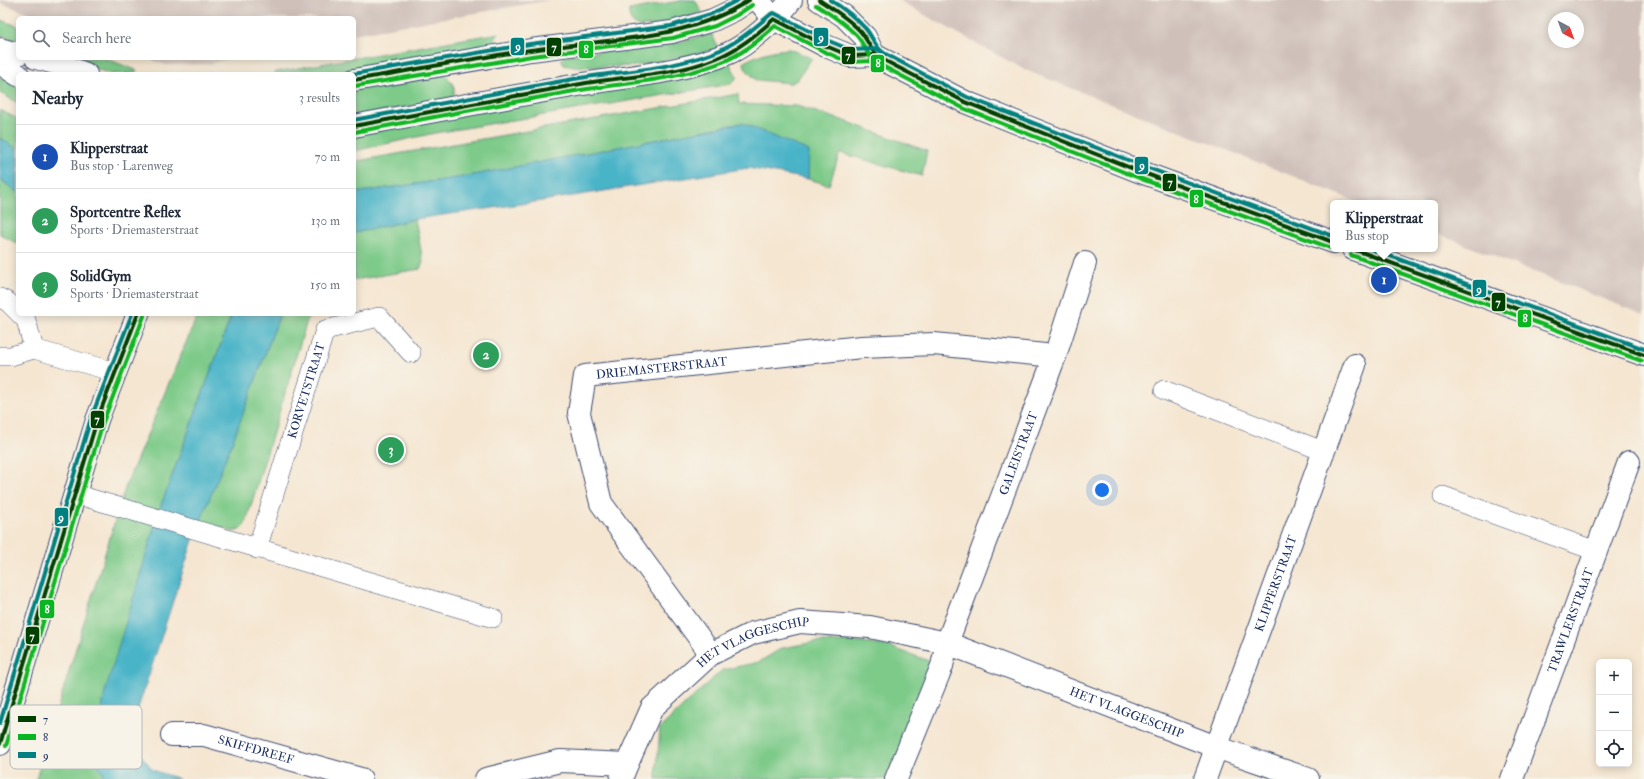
<!DOCTYPE html>
<meta charset="utf-8">
<style>
body{margin:0;font-family:"IM FELL Double Pica",serif;background:#f6f6f7;color:#1f2937}
.controls{position:absolute;right:12px;bottom:12px;display:grid;overflow:hidden;border-radius:6px;box-shadow:0 2px 10px #0003}
.controls button{width:36px;height:36px;display:grid;place-items:center;padding:0;border:0;border-bottom:1px solid #e0e1e3;background:#fff;color:#1f2937;font:20px sans-serif}
.compass{position:absolute;left:1548px;top:12px;width:36px;height:36px;border-radius:50%;background:#fff;box-shadow:0 2px 10px #0003;rotate:139deg}
.you{position:absolute;left:1102px;top:490px;width:14px;height:14px;margin:-10px;border:3px solid #fff;border-radius:50%;background:#1a73e8;box-shadow:0 0 0 6px #1a73e833}
.badge{display:grid;place-items:center;width:26px;height:26px;border-radius:50%;background:#db2777;color:#fff;font-size:13px;font-weight:700}
.pin{position:absolute;translate:-50% -50%;border:2px solid #fff;box-shadow:0 1px 4px #0006}
.popup{position:absolute;left:1330px;top:200px;width:108px;height:52px;box-sizing:border-box;display:grid;place-content:center;border-radius:6px;background:#fff;filter:drop-shadow(0 1px 3px #0005);font-size:13px;white-space:nowrap;color:#747a83}
.popup b{font-size:15px;color:#1f2937}
.popup::after{content:'';position:absolute;left:50%;top:100%;margin-left:-8px;border:8px solid transparent;border-top-color:#fff}
.list{margin:0;padding:0;list-style:none}
h2{display:flex;justify-content:space-between;align-items:center;height:52px;margin:0;padding:0 16px;font-size:17px}
h2 small{font-size:13px;font-weight:400;color:#747a83}
.list li{display:grid;grid-template-columns:26px 1fr auto;gap:12px;align-items:center;box-sizing:border-box;height:64px;padding:0 16px;border-top:1px solid #e0e1e3}
.list b{display:block;font-size:15px;white-space:nowrap}
.list p{margin:0;font-size:13px;white-space:nowrap;color:#747a83}
.list em{font-size:13px;font-style:normal;color:#747a83}
.icon{flex:none;width:22px;height:22px;fill:none;stroke:currentColor;stroke-width:2;stroke-linecap:round;stroke-linejoin:round}
.map{position:relative;flex:none;width:1644px;height:779px;overflow:hidden}
.search{position:absolute;background:#fff;box-shadow:0 2px 10px #0003;left:16px;top:16px;width:340px;height:44px;display:flex;align-items:center;gap:10px;box-sizing:border-box;padding:0 14px;border-radius:6px;color:#747a83;font-size:15px}
.panel{position:absolute;background:#fff;box-shadow:0 2px 10px #0003;left:16px;top:72px;width:340px;height:244px;border-radius:6px}
.map>svg:first-child{display:block}
</style>
<div class="map">
<svg width="1644" height="779" viewBox="0 0 1644 779">
<rect width="100%" height="100%" fill="#f7f3e8"/>
<filter id="ink" filterUnits="userSpaceOnUse"><feTurbulence type="fractalNoise" baseFrequency=".025" numOctaves="2"/><feDisplacementMap in="SourceGraphic" scale="8" xChannelSelector="R" yChannelSelector="G"/><feConvolveMatrix kernelMatrix="1 2 1 2 8 2 1 2 1" color-interpolation-filters="sRGB"/></filter>
<filter id="wash" filterUnits="userSpaceOnUse"><feTurbulence type="fractalNoise" baseFrequency=".012" numOctaves="4" result="noise"/><feDisplacementMap in="SourceGraphic" scale="16" xChannelSelector="R" yChannelSelector="G"/><feGaussianBlur stdDeviation="0.9" result="paint"/><feColorMatrix in="noise" values="0 0 0 0 0 0 0 0 0 0 0 0 0 0 0 0 0 1.4 0 .05"/><feComposite in="paint" operator="in"/></filter>
<g filter="url(#wash)">
<rect width="100%" height="100%" fill="#f5e6d1"/>
<path fill="#cfc0ba" fill-rule="evenodd" d="M0,0H551L354,34V18H41L0,3Z
M899,0H1644V315L1435,233V203H1360L1023,69L912,8ZM1554,18H1578V42H1554Z
M147,58H234L208,64L166,65Z"/>
<path fill="#7dca89" stroke="#4c7c74" d="M685,0H695L702,12C689,16 645,32 634,24C629,20 629,15 629,10Z
M0,20L18,26V41L0,35Z
M499,33L492,45L486,49L342,74H275V72Z
M712,34L718,48L702,53L635,66L575,67L564,65L561,60L567,55L675,43Z
M789,49L812,58L797,80L791,83L756,80L745,68L744,62C759,54 772,50 789,49Z
M66,58H104L136,70V73L111,74Z
M729,62L737,77L731,84L435,133L354,151V132Z
M442,73C451,80 457,86 453,98L354,117V89Z
M0,76L18,86V103L0,93Z
M738,94L739,104L797,106L848,122L927,151L922,176L840,153L829,185L808,179V151L742,123L463,177L354,193V162L357,161Z
M0,110L18,119V150L13,146L0,138Z
M0,179L18,193V244L0,234Z
M415,219L423,261L420,269L354,280V233Z
M198,314H232L160,508L99,768L107,779H36L126,485Z
M280,314H309L246,522C243,529 238,532 231,531L200,521L235,435Z
M815,642H855L888,646L932,662L898,779H656L660,728L722,670L759,662L782,648Z"/>
<path fill="#4ab4c8" stroke="#327293" d="M742,123L809,151L808,179L748,168L535,202L415,219L354,233V193L463,177Z
M0,138L13,146L18,150V193L0,179Z
M232,314H280L235,435L193,540L128,739L153,770L179,779H107L99,768L95,742L105,692L160,508Z"/>
</g>
<g filter="url(#ink)">
<g fill="none" stroke-linecap="round" stroke-linejoin="round">
<defs>
<g id="service">
<path d="M0,298L8,302L18,312"/>
<path d="M20,314L26,320L34,349"/>
<path d="M0,356H11L34,349L115,372"/>
<path d="M1164,390L1323,451"/>
<path d="M75,494L493,618"/>
<path d="M1443,496L1596,551"/>
<path id="s1" d="M257,549L325,330L379,317L411,353"/>
</g>
<g id="minor">
<path id="s2" d="M711,654L601,503L579,413L585,376L862,347L934,344L1055,356"/>
<path id="s3" d="M172,735H204L361,779"/>
<path d="M486,779L560,761L627,764"/>
<path id="s4" d="M621,779L627,764L652,708L711,654L753,633L800,622L870,627L947,643L1216,747L1308,779"/>
<path id="s5" d="M896,779L942,666L947,643L1055,356L1085,263"/>
<path id="s6" d="M1205,779L1355,365"/>
<path id="s7" d="M1512,779L1629,462"/>
</g>
<path id="tertiary" d="M758,0L774,19L826,46L850,56L874,55L965,102L1141,172L1333,242
M819,0L844,16L865,37L874,55
M0,49L18,54
M36,58L59,64L86,74
M0,63L18,75
M354,80L531,50L672,32L713,20L734,10L749,0
M354,126C429,112 503,98 578,85C628,76 682,73 729,53C749,44 778,18 791,0
M1353,249L1644,355
M0,744L97,420L138,314"/>
</defs>
<use href="#service" stroke="#3c4a6f" stroke-width="20"/>
<use href="#minor" stroke="#3c4a6f" stroke-width="24"/>
<use href="#tertiary" stroke="#3c4a6f" stroke-width="24"/>
<use href="#service" stroke="#fff" stroke-width="19"/>
<use href="#minor" stroke="#fff" stroke-width="22"/>
<use href="#tertiary" stroke="#fff" stroke-width="22"/>
<defs>
<path id="bus-1" d="M819,0C833,9 848,18 860,31C868,39 870,52 881,58
M354,80C413,70 471,59 530,50C603,39 686,42 749,0
M354,126C431,112 509,97 586,83C629,76 676,75 717,58C739,49 756,35 774,19L826,46L850,56L874,55L965,102L1141,172L1333,242
M1353,249L1644,355
M0,744L97,420L138,314"/>
<path id="bus-2" d="M816,5C830,14 845,23 857,36C865,45 867,57 878,63
M355,86L532,56L673,38L715,26L737,15L752,5
M355,132C430,118 506,103 581,90C626,83 674,80 717,64C740,56 757,42 775,26L823,51L848,62L873,61L963,108L1139,178L1331,248
M1351,255L1642,361
M6,746L103,422L144,316"/>
<path id="bus-3" d="M830,0C843,8 855,17 865,28C872,35 875,48 884,53
M353,74L530,44L671,26L711,14L738,0
M354,120C429,106 505,91 580,78C624,71 671,69 713,53C736,44 752,30 771,14L774,13L829,41L851,50L876,49L967,97L1143,166L1333,236
M1371,249L1644,349
M0,723L91,418L132,314"/>
</defs>
<use href="#bus-1" stroke="#f7f3e8" stroke-width="7"/>
<use href="#bus-2" stroke="#f7f3e8" stroke-width="7"/>
<use href="#bus-3" stroke="#f7f3e8" stroke-width="7"/>
<use href="#bus-1" stroke="#004000" stroke-width="4"/>
<use href="#bus-2" stroke="#09b621" stroke-width="4"/>
<use href="#bus-3" stroke="#008080" stroke-width="4"/>
</g>
</g>
<g text-anchor="middle" stroke-width="3" stroke-linejoin="round" paint-order="stroke">
<g font-size="12" fill="#1b2f5e" stroke="#f7f3e8">
<text dy="4" stroke="none"><textPath href="#s2" startOffset="394">DRIEMASTERSTRAAT</textPath></text>
<text dy="4" stroke="none"><textPath href="#s1" startOffset="166">KORVETSTRAAT</textPath></text>
<text dy="4" stroke="none"><textPath href="#s5" startOffset="348">GALEISTRAAT</textPath></text>
<text dy="4" stroke="none"><textPath href="#s6" startOffset="208">KLIPPERSTRAAT</textPath></text>
<text dy="4" stroke="none"><textPath href="#s7" startOffset="169">TRAWLERSTRAAT</textPath></text>
<text dy="4" stroke="none"><textPath href="#s4" startOffset="201">HET VLAGGESCHIP</textPath></text>
<text dy="4" stroke="none"><textPath href="#s4" startOffset="594">HET VLAGGESCHIP</textPath></text>
<text dy="4" stroke="none"><textPath href="#s3" startOffset="86">SKIFFDREEF</textPath></text>
</g>
</g>
<rect x="10" y="705" width="132" height="64" rx="6" fill="#f7f3e8" stroke="#b5b8bf" stroke-width="1"/>
<rect x="18" y="716" width="18" height="6" fill="#004000"/>
<rect x="18" y="734" width="18" height="6" fill="#09b621"/>
<rect x="18" y="752" width="18" height="6" fill="#008080"/>
<g font-size="11" fill="#1b2f5e">
<text x="43" y="723">7</text>
<text x="43" y="741">8</text>
<text x="43" y="759">9</text>
</g>
<g stroke="#f7f3e8" stroke-width="1.5">
<rect x="813" y="27" width="16" height="20" rx="4" fill="#008080"/>
<rect x="510" y="37" width="15" height="19" rx="4" fill="#008080"/>
<rect x="546" y="37" width="16" height="20" rx="4" fill="#004000"/>
<rect x="578" y="40" width="16" height="19" rx="4" fill="#09b621"/>
<rect x="841" y="46" width="15" height="19" rx="4" fill="#004000"/>
<rect x="870" y="54" width="15" height="19" rx="4" fill="#09b621"/>
<rect x="1134" y="156" width="15" height="19" rx="4" fill="#008080"/>
<rect x="1162" y="173" width="15" height="19" rx="4" fill="#004000"/>
<rect x="1189" y="189" width="15" height="19" rx="4" fill="#09b621"/>
<rect x="1472" y="279" width="15" height="19" rx="4" fill="#008080"/>
<rect x="1491" y="292" width="15" height="20" rx="4" fill="#004000"/>
<rect x="1517" y="309" width="15" height="19" rx="4" fill="#09b621"/>
<rect x="90" y="410" width="15" height="19" rx="4" fill="#004000"/>
<rect x="54" y="507" width="15" height="20" rx="4" fill="#008080"/>
<rect x="39" y="599" width="16" height="20" rx="4" fill="#09b621"/>
<rect x="25" y="626" width="15" height="19" rx="4" fill="#004000"/>
</g>
<g font-size="11" text-anchor="middle" font-weight="bold" fill="#fff">
<text x="821" y="41">9</text>
<text x="518" y="50">9</text>
<text x="554" y="51">7</text>
<text x="586" y="53">8</text>
<text x="848" y="59">7</text>
<text x="878" y="67">8</text>
<text x="1142" y="169">9</text>
<text x="1170" y="186">7</text>
<text x="1196" y="203">8</text>
<text x="1479" y="293">9</text>
<text x="1498" y="306">7</text>
<text x="1525" y="322">8</text>
<text x="97" y="423">7</text>
<text x="61" y="521">9</text>
<text x="47" y="613">8</text>
<text x="32" y="640">7</text>
</g>
</svg>
<div class="controls">
<button>+</button>
<button>−</button>
<button><svg class="icon" aria-label="locate" viewBox="0 0 24 24"><circle cx="12" cy="12" r="6"/><path d="M12 2v4M12 18v4M2 12h4M18 12h4"/></svg></button>
</div>
<svg class="compass" viewBox="-18 -18 36 36"><path d="M0-13l5 13h-10z" fill="#e53935"/><path d="M0 13l5-13h-10z" fill="#747a83"/></svg>
<div class="you"></div>
<div class="pin badge" style="left:1384px;top:280px;background:#1a4fb4">1</div>
<div class="popup"><b>Klipperstraat</b>Bus stop</div>
<div class="pin badge" style="left:486px;top:355px;background:#2e9e5b">2</div>
<div class="pin badge" style="left:391px;top:450px;background:#2e9e5b">3</div>
<div class="search"><svg class="icon" aria-label="search" viewBox="0 0 24 24"><circle cx="10" cy="10" r="6"/><path d="M15 15l6 6"/></svg>Search here</div>
<section class="panel">
<h2>Nearby<small>3 results</small></h2>
<ul class="list">
<li><span class="badge" style="background:#1a4fb4">1</span><div><b>Klipperstraat</b><p>Bus stop · Larenweg</p></div><em>70 m</em></li>
<li><span class="badge" style="background:#2e9e5b">2</span><div><b>Sportcentre Reflex</b><p>Sports · Driemasterstraat</p></div><em>130 m</em></li>
<li><span class="badge" style="background:#2e9e5b">3</span><div><b>SolidGym</b><p>Sports · Driemasterstraat</p></div><em>150 m</em></li>
</ul>
</section>
</div>
